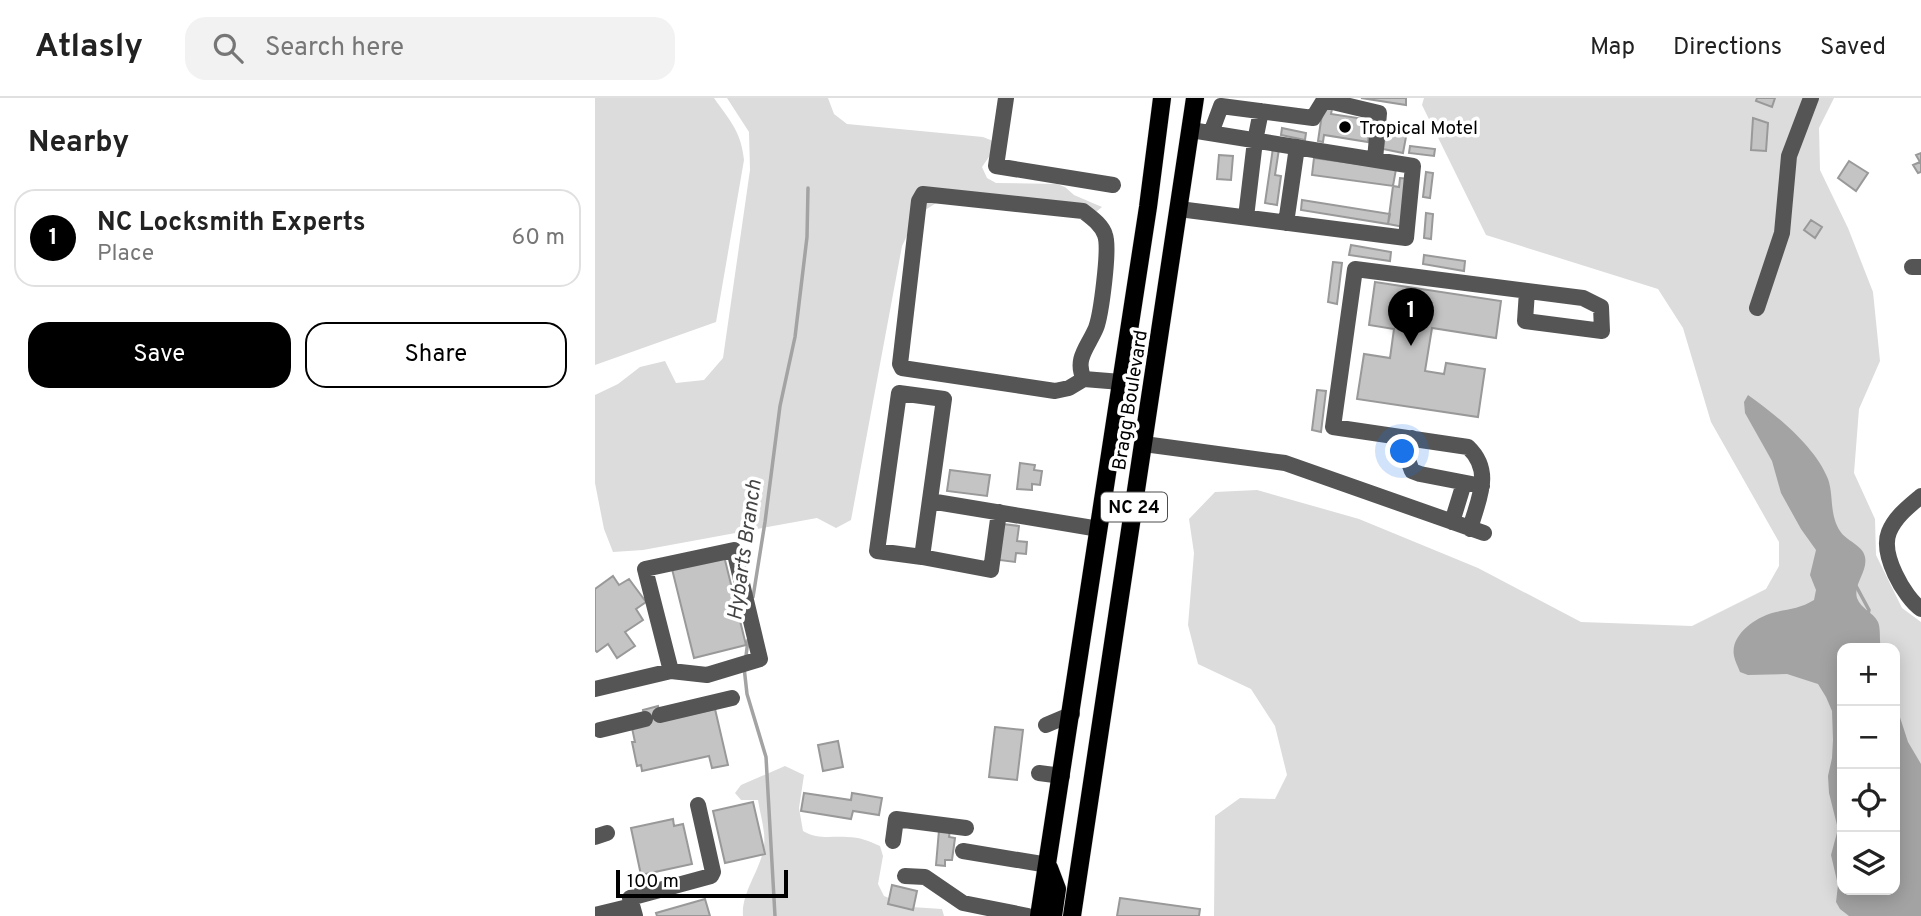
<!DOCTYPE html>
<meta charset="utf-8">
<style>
body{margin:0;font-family:Overpass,sans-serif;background:#f2f2f2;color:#222}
.controls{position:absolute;right:21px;bottom:21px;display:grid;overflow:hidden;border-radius:14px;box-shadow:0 4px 18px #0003}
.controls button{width:63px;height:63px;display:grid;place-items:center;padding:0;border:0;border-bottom:2px solid #e0e0e0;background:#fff;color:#222;font:35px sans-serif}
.scale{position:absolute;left:21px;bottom:18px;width:172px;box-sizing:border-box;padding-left:7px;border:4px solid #000;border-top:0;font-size:19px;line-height:24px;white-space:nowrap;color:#000;-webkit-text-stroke:5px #fff;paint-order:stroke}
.you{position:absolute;left:808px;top:354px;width:24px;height:24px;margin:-18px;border:5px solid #fff;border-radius:50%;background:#1a73e8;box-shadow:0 0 0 10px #1a73e833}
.badge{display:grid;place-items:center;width:46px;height:46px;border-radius:50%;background:#000;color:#fff;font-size:23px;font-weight:700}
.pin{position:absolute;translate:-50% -58px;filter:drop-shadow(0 2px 4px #0008)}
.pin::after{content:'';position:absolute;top:37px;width:24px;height:21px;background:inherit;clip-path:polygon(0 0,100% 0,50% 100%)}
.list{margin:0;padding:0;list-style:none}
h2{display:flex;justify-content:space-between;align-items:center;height:91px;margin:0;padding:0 28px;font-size:30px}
h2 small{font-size:23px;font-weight:400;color:#767676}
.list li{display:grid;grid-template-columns:46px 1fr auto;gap:21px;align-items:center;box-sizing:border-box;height:98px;margin:0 14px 14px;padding:0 14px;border:2px solid #e0e0e0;border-radius:21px}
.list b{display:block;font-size:26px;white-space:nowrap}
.list p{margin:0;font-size:23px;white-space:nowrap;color:#767676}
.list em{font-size:23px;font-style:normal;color:#767676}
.actions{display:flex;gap:14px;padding:21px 28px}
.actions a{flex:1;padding:16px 0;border:2px solid #000;border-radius:21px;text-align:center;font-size:24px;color:#000}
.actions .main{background:#000;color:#fff}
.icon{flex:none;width:38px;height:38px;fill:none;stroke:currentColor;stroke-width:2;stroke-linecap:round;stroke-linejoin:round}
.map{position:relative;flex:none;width:1326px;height:818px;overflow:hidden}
header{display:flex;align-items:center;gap:42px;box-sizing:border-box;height:98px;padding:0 35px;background:#fff;border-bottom:2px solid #e0e0e0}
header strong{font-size:33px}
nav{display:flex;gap:38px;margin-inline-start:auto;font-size:24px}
.search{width:490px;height:63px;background:#f2f2f2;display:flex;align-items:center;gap:18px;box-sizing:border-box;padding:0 24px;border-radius:21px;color:#767676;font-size:26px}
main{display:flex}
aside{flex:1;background:#fff}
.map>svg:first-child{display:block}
</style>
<header>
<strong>Atlasly</strong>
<div class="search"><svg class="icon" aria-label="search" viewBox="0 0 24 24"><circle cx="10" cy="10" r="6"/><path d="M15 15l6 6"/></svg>Search here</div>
<nav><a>Map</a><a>Directions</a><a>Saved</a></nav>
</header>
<main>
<aside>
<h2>Nearby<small></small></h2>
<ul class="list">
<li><span class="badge">1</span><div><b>NC Locksmith Experts</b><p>Place</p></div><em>60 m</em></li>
</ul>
<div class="actions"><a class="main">Save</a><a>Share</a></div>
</aside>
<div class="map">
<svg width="1326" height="818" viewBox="0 0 1326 818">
<rect width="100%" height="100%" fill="#fff"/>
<path fill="#dcdcdc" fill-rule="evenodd" d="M0,0H119C135,23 146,33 149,62L121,224L0,267Z
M132,0H233L239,16L252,26L388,39L398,43V53L387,69L392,80L401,85L462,86L470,89L479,97L507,109L501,114L351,99L322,117L307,148L256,422L241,430L222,420L48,452L18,454L9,431L0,385V297L23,286L45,269L70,263L81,285L109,282L128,260L155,72L154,34Z
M829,0H1239L1224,30L1225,72L1253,130L1278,194L1285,263L1264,311L1259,375L1280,421L1281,457L1307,510L1326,524V818H619L620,718L645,700L680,701L692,677L680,628L656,591L603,566L593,527L599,455L594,421L620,394L662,392L764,421L883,470L986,524L1097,528L1171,491L1184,468V444L1116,324L1088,230L1063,191L891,137L827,7ZM1247,550H1300V792H1247Z
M190,668L209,677L204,710L208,733C224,742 235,738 252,739C265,739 274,743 285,748L288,758L283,786L289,798L316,809L347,811L349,818H148C146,794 166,772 169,748C171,734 165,716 163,702H146L140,695L146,687Z"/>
<path fill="#a3a3a3" d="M1153,297C1181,317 1220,348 1233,381C1239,398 1234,416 1245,433C1251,443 1268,447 1270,459C1273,474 1258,486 1262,500C1266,511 1278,514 1283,524C1286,531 1284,542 1286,550H1247V792H1300V604L1313,644L1326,666V818H1254L1245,811L1241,804L1243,787L1236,757L1243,731L1234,695L1233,678L1237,660L1238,642L1237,613L1231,599L1223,586L1192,576L1153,577L1145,574C1143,569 1140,563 1139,558C1135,537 1160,520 1177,515C1192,511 1205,511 1219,502L1221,492L1215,477L1221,452L1206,431L1186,395L1177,363L1150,315L1149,304Z"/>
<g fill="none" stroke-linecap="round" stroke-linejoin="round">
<path stroke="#a3a3a3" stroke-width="3.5" d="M1260,486L1274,512L1273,516
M158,499L170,424L185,308L200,239L212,139L213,90
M151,558L153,542
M149,569L152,596L171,659L180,818"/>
</g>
<path fill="#c4c4c4" stroke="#999" stroke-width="2" d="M766,0H811V7Z
M1162,0H1180L1177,9L1161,3Z
M728,9L737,11L736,16L776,22L773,44L729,37L728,44L723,43Z
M1158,20L1173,25L1171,53L1156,52Z
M792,24L813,28L808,55L788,51Z
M687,30L711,35L710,42L686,37Z
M815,48L840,51L839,58L814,55Z
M678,50L684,51L680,77L686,78L682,107L670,105Z
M1326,55V74L1323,75L1318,67L1325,64L1321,57Z
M624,57L638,58L636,82L622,81Z
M719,60L801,71L798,88L717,77Z
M1254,63L1273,75L1261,93L1243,80Z
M831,74L838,75L835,100L828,99Z
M805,80L814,81L809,129L793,126L798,88L804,89Z
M707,102L795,116L793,126L706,112Z
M831,115L838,116L836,141L829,140Z
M1216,122L1227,129L1220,140L1209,132Z
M756,147L796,154L795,163L754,157Z
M829,157L870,163L869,173L828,166Z
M738,164L747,165L742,206L733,204Z
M780,184L906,203L901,240L837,230L830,273L849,276L851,265L890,271L883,319L762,301L769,256L795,260L799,231L774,227Z
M722,292L731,293L726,334L717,332Z
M425,365L440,367L439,372L447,373L445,387L437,386V392L422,391Z
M355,372L395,377L392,398L352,393Z
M408,426L424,428L422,443L432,444L431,456L421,455L420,464L404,462Z
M129,458L151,547L99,560L77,471Z
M18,478L24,487L34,481L51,504L41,511L48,522L30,534L40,548L22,560L13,546L2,554L0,552V491Z
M63,608L66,623L120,611L133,667L117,670L114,658L47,673L46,667L42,668L37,644H40L37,630L51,627L48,612Z
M400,629L428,632L422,682L394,679Z
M243,643L248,669L228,673L223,647Z
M209,695L256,702L257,695L287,700L284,717L258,713L256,721L206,713Z
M158,704L170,756L130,765L118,713Z
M78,721L79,728L88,726L97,766L46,777L36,730Z
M344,732L355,733L354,739L360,740L357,762H350V768L341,767Z
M297,787L322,793L318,812L293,806Z
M525,800L605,811L604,818H522Z
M110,801L115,818H62L61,815Z"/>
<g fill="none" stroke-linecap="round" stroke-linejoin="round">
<defs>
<path id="major" d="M454,770L462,791L458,818
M444,818L553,109L567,0
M477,818L600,0"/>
</defs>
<use href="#major" stroke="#dbdbdb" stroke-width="19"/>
<path stroke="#555" stroke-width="16" d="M411,0L401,68L518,87
M616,35L626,8L718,20L729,2L784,15L780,62
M584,111L811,140L818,68L596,32
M651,119L660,43L666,13
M691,125L702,49
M1317,169H1326
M1162,210L1187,135L1194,58L1216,0
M489,281L474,290L460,293L307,270L305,266L324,103L328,96L488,113C497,120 507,127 510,137C515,150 506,217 501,230C493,249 479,261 489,281L526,284
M304,295L349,301L327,459L282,453Z
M817,340L813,362L817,373L825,376L887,388
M549,346L690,365L889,435
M1326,398C1313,409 1300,419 1294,434C1285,456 1309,499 1326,511
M335,403L504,431
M857,424L869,385
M875,431C883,401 899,374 873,349L738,329L760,171L988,200L1006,209L1007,233L930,223L932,193
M327,459L396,472L404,414
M0,591L76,573L112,577L165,561L139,452L50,471L76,573
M65,617L137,600
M451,627L477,616
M5,632L50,621
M444,675L467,678
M0,739L12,735
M298,743L301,721L371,730
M368,753L453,767
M310,778L330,779L368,805L433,818
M0,817L37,808
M40,818L35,800L116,778L118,774L103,707"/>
<use href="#major" stroke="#000" stroke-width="18"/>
</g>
<circle fill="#000" stroke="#fff" stroke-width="2.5" cx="750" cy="29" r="7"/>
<g text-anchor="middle" stroke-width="7" stroke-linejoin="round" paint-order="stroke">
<rect fill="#fff" stroke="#4c4c4c" stroke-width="2" x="506" y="394.5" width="66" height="29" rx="5"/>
<g font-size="18" font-weight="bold" fill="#000">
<text x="539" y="415">NC 24</text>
</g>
<g font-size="19" fill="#000" stroke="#fff" text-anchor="start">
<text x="764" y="36">Tropical Motel</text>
</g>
<g font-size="19" fill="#000" stroke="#fff">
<text transform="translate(534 302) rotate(-81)" y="7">Bragg Boulevard</text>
</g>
<g font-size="21" font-style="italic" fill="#444" stroke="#fff">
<text transform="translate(149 452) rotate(-82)" y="7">Hybarts Branch</text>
</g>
</g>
</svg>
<div class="controls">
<button>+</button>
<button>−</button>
<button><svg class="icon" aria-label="locate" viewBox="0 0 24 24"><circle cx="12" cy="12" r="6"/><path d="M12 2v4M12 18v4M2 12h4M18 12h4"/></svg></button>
<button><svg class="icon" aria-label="layers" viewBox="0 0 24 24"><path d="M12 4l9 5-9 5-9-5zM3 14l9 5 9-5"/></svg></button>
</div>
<div class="scale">100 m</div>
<div class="you"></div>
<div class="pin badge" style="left:816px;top:248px">1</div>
</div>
</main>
